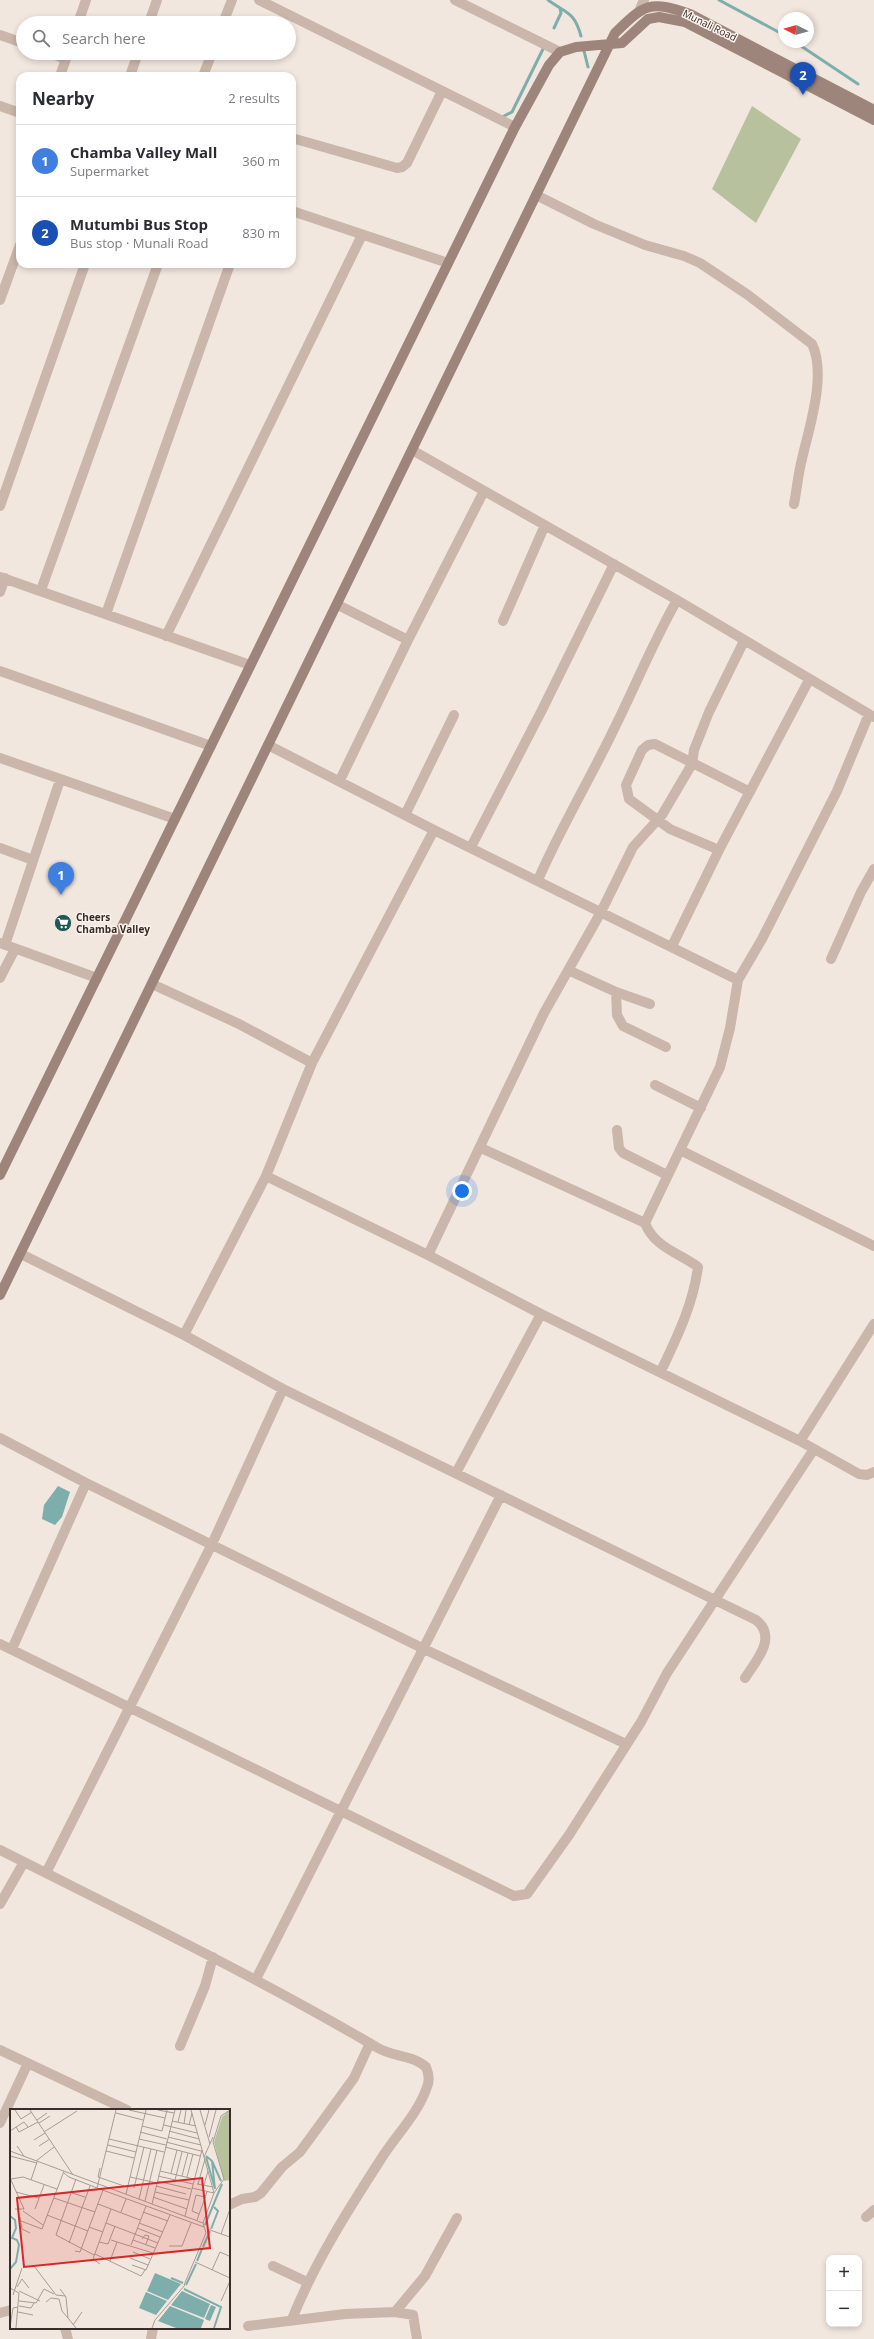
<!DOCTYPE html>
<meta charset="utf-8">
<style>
body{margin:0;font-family:"Open Sans",sans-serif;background:#f2f2f3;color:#2b2b33}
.controls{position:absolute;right:12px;bottom:12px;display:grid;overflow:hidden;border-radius:8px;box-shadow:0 2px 6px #0003}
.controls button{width:36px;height:36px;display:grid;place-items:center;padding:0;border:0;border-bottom:1px solid #e1e1e2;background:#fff;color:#2b2b33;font:20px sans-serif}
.compass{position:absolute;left:778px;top:12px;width:36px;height:36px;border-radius:50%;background:#fff;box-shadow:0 2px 6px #0003;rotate:276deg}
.you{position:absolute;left:462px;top:1191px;width:14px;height:14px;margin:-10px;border:3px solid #fff;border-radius:50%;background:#1a73e8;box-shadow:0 0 0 6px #1a73e833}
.badge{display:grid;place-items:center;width:26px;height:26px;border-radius:50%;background:#0f766e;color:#fff;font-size:13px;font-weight:700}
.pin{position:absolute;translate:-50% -33px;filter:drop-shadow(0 1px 2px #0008)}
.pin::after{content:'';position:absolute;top:21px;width:14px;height:12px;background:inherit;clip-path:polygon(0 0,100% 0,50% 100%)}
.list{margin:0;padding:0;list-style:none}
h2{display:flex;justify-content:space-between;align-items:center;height:52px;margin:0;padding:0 16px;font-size:17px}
h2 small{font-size:13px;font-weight:400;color:#7c7c81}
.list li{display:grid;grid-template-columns:26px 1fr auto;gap:12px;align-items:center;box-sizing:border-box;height:72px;padding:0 16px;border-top:1px solid #e1e1e2}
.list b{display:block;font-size:15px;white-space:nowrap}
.list p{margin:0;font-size:13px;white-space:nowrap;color:#7c7c81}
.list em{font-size:13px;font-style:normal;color:#7c7c81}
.icon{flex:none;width:22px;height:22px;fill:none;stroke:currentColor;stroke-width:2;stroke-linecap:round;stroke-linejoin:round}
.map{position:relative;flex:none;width:874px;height:2339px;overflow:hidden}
.search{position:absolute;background:#fff;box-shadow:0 2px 6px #0003;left:16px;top:16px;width:280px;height:44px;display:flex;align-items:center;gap:10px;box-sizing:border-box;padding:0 14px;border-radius:22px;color:#7c7c81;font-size:15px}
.panel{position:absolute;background:#fff;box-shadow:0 2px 6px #0003;left:16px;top:72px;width:280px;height:196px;border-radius:12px}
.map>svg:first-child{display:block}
</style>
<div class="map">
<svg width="874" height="2339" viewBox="0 0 874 2339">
<rect width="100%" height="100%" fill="#f2e7de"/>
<path fill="#b8c19e" d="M752,106L801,139L756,223L712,189Z"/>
<path fill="#7eaeac" d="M58,1486L70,1492L62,1517L55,1525L42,1519L44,1505Z"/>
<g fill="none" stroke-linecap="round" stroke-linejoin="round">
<path stroke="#7eaeac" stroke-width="3" d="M548,0C567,14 574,11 581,36
M719,0L784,35
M554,28L561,13L560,8
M795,42L858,84
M584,51L588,67
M504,116L512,112L543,49"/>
<path stroke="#cab6aa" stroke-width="10" d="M259,0L515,127
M455,0L560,52
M640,9L644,0
M78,23L86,0
M149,23L157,0
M223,23L232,0
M0,35L23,43
M50,53L66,59
M60,76L68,53
M130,76L138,53
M203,76L212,53
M0,106L20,113
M292,138L397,168L402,167L407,163L442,91
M536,195L594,224L645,245L684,256L700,263L748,295L812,344C827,375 809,428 802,459C798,474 797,489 794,504
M292,211L448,263
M0,300L20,245
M412,450L677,600L874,717
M0,506L85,264
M0,577L250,665
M41,590L158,264
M0,592L5,578
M338,605L408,640
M106,614L230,264
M503,621L545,525
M166,636L362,235
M0,671L211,746
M268,745L434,830L738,980
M0,758L175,819
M340,780L408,640L484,491
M405,815L454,715
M471,847L542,710L614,564
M0,848L33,860
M719,850L670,829L629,799L626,785L642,750L648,745L655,744L750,792
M538,880C560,829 589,781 613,731C635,687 653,642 677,600
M0,943L97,978
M5,945L60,780
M672,946L719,850L809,680
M831,959L861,892L874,869
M568,970L616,992L650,1004
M0,978L15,949
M152,984L239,1024L312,1063
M616,992L617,1015L623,1026L666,1047
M655,1085L701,1108
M617,1130L619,1148L623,1153L667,1175
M481,1148L645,1223C654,1247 679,1253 698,1267C693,1305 677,1337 661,1371
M680,1150L720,1067L730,1028L738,980L762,939L837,791L869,714
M266,1176L428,1255L541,1314L800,1441L859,1474L867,1475L874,1472
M645,1223L680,1150L874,1246
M21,1254L184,1335L283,1389L756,1620C778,1637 756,1661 745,1678
M428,1255L544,1013L601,912L633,847L662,815L692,764L694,750L709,712L744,641
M184,1335L266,1176L312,1063L434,830
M0,1438L86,1483L422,1648L626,1744
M800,1441L874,1324
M456,1473L541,1314
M0,1644L514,1896L527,1894L569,1835L641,1722L667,1673L814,1449
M12,1649L86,1483
M0,1850C127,1914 255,1976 378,2048C393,2057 413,2055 426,2067C429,2074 430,2080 427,2087C418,2114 396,2135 381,2159C348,2210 315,2262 292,2319
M46,1873L212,1544L283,1389
M0,1904L24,1862
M256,1979L501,1495
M180,2046L205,1986L213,1957
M0,2050L127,2110
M0,2123L28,2063
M229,2205L242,2199L255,2197L261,2193L282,2167L300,2152L354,2078L370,2043
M866,2217L874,2210
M273,2266L307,2282
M395,2312L413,2315L417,2339
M0,2313L11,2310
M248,2326L345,2314L395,2312L425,2276L457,2218
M65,2328L68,2339
M151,2339L153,2328"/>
<path stroke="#9e857b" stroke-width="10" d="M0,1175L515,127L549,65L560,52L576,47L622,43L648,19L659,17L685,22L874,120
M0,1295L615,33C645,4 649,0 690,14L874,110"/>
</g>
<defs>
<symbol id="supermarket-disc" viewBox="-11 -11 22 22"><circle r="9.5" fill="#205857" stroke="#faf1ea"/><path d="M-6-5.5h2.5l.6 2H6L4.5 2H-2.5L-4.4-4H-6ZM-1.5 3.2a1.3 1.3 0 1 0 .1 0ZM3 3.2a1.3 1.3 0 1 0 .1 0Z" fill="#fff"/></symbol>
</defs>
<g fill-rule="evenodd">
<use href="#supermarket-disc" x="53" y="913" width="20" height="20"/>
</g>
<g text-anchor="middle" stroke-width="3" stroke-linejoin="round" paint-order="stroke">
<g font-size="10" fill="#382d29" stroke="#faf1ea">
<text transform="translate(710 25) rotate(26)" y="4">Munali Road</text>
</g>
<g font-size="10" font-weight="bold" fill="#382d29" stroke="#faf1ea" text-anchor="start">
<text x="76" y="921">Cheers<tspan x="76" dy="12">Chamba Valley</tspan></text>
</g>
</g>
<g transform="translate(10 2109)">
<rect width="220" height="220" fill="#f2e7de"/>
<path d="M220,1V71L214,72L204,33L212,8Z" fill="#b8c19e"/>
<path d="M145,164L171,175L158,191L137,182ZM172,182L200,195L194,209L161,196ZM136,183L157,192L146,206L129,199ZM201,196L206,198L200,212L195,210ZM160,197L194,211L191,219H166L148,212Z" fill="#7eaeac"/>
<path fill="none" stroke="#7eaeac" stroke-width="2" d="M196,47L202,52L205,80M196,48L205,80M202,52L211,72M0,107L5,111L6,119L2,129L7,131L9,136L6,153L0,160M195,116L212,75M201,120L208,102L204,98M193,138L200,122M187,152L192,140M161,169L173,174M176,176L186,155M174,180L211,198L204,219"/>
<path fill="none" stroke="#a89d96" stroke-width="1" d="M5,1L11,10L22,3M20,1L63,66M119,1L155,9M148,1L164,4M181,1L204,84M190,1L200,35M106,4L133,11M27,11L37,4M162,12L186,17M168,13L171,1M29,14L40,7M174,15L176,1M154,16L187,24M179,16L182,4M195,16L199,1M132,17L152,22L157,1M6,18L9,23L28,13M0,22L14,13L18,18M159,22L189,30M34,23L67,2M130,23L157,30M158,28L191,36M199,28L206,1M99,30L154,43M129,30L156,36M24,31L35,24M156,33L191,42M98,36L126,43M7,37L14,47M29,37L40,30M155,38L190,47M0,42L193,114L196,124L174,176M96,42L124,49M0,47L27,54M194,48L203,28M26,52L44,38M90,59L88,68L117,78M150,62L184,70M54,64L59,68L87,79M161,64L167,41M148,67L183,75M172,67L178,44M120,68L147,74M177,68L183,45M0,69L14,100H5M1,70L13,68L47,80M66,70L46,126L84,146M21,71L27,53M165,71L172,43M147,72L181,80M88,75L106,1M88,75L87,79L194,118M187,75L203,78M188,75L195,50M194,76L198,62M146,77L176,85M124,79L134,38M182,79L204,84M6,83L29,89M145,83L179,91M62,84L75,88M116,85L136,1M143,88L177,100M44,89L85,103M129,90L141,40M135,92L147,41M88,95L130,111M142,95L165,1M25,100L34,76M13,102L33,116M111,103L116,90M133,103L158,112M189,105L182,102L186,86L195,88L197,83M37,106L78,122M175,107L192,41M10,108L12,120L20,124M187,111L196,86M11,112L32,120L54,62M96,114L148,134M129,114L153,123M193,114L204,84L214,70L203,33L211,7L220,1M79,118L93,123M127,119L150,128M197,120L220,128M211,125L220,100M132,130L135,126L139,127L136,135M123,131L145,139M89,133L98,135L105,117M107,133L143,144M59,134L80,77M121,136L136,97M159,137H172L181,114M65,142L70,143L93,81M123,143L140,150M85,145L131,167L135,161M120,149L138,156M100,152L107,133L101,131M185,153L220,169M90,155L83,150L101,100M122,156L136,161L160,106M24,157L46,186L55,187M202,161L210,143L219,147M7,178L12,170L19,179M0,179L9,184L6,219M50,180L56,188L58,209L66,219M9,182L30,192M3,186L12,159M9,192L26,194L34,180L44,185M211,192L220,172M36,193L41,189L49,190L52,202L58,209M9,197L21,199L24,194M8,203L23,206M63,216L72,203M0,218L3,199L8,198M142,219L145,211L175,176"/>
<path fill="#d62828" fill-opacity="0.15" stroke="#d62828" stroke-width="2" d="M192,69L200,139L14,158L7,89Z"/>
<rect width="220" height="220" fill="none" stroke="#382d29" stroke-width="2"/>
</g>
</svg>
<div class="controls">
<button>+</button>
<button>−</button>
</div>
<svg class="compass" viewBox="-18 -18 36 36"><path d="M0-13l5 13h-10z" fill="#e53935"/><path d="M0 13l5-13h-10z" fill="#7c7c81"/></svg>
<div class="you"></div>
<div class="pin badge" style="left:61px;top:895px;background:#3f7fe0">1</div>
<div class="pin badge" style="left:803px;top:95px;background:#1a4fb4">2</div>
<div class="search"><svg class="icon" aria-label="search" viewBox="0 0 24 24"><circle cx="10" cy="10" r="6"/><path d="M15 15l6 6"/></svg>Search here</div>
<section class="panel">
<h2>Nearby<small>2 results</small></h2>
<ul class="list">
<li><span class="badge" style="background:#3f7fe0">1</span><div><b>Chamba Valley Mall</b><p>Supermarket</p></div><em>360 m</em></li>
<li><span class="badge" style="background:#1a4fb4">2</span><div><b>Mutumbi Bus Stop</b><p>Bus stop · Munali Road</p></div><em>830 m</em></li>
</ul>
</section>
</div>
